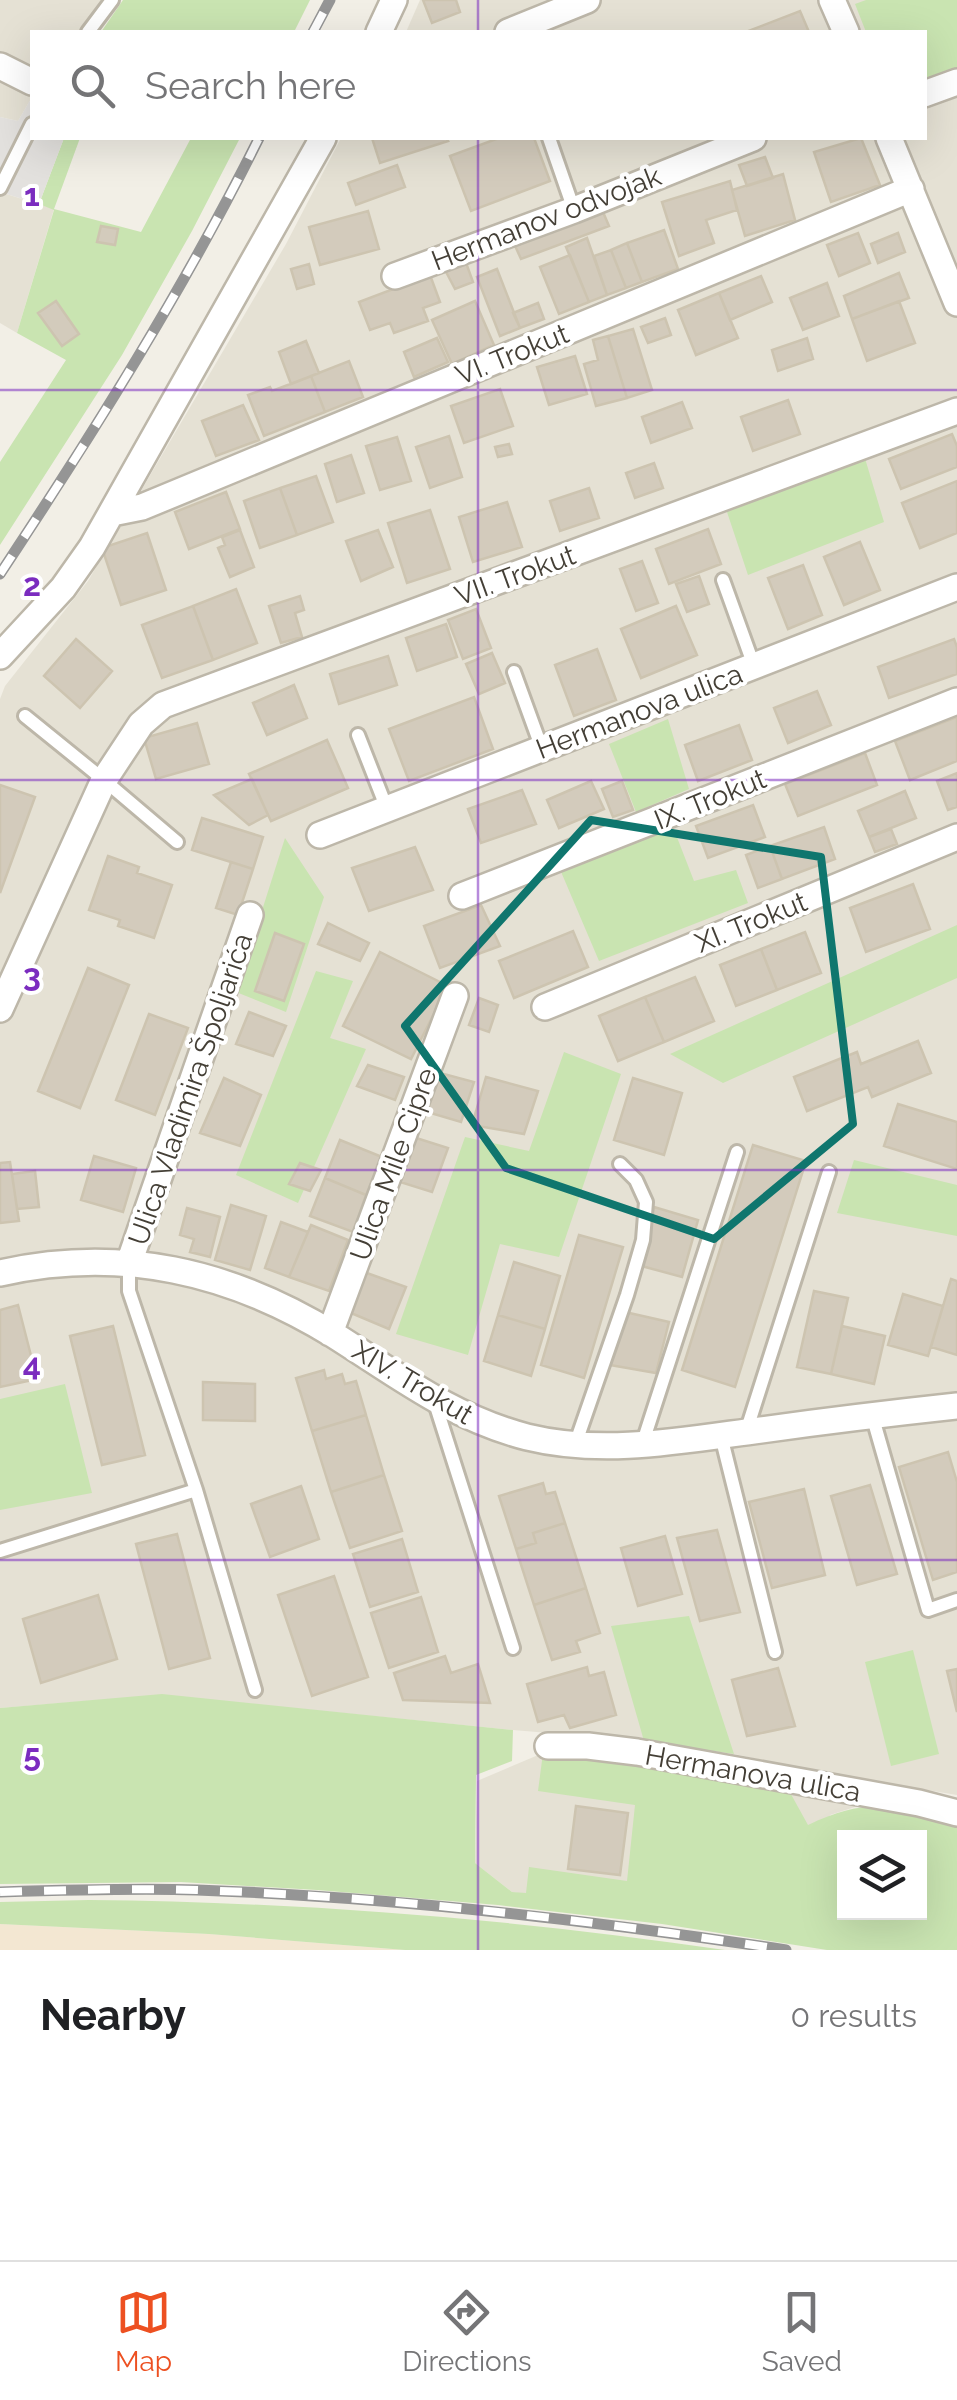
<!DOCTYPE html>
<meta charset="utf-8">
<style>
body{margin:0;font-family:Raleway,sans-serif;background:#f2f2f2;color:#202124}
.controls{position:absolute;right:30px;bottom:30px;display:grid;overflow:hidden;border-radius:0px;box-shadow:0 10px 40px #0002}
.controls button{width:90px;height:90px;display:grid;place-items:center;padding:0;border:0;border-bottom:2px solid #e0e0e0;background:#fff;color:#202124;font:50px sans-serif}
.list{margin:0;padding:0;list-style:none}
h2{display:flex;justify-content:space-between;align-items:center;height:130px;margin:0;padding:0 40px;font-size:42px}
h2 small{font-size:32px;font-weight:400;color:#757577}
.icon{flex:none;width:55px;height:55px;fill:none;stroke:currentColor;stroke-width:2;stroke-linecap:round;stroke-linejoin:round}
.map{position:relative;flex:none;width:957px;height:1950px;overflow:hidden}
.search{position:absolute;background:#fff;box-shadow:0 10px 40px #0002;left:30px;right:30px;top:30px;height:110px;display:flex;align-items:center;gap:25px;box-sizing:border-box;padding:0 35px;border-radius:0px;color:#757577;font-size:38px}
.sheet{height:310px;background:#fff}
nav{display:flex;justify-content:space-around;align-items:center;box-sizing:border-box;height:140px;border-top:2px solid #e0e0e0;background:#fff;font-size:28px;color:#757577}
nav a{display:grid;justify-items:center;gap:5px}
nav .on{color:#ed5021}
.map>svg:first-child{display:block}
</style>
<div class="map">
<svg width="957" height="1950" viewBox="0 0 957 1950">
<rect width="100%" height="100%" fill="#f2efe6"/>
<path fill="#e5e1d4" d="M0,0H106L78,32H32V97L18,121L0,117Z
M420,0H957V1795L820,1772L734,1754L644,1741L513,1730L162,1695L0,1708V699L5,686L88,581L286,244L341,138H924V32H406Z
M0,192L54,209L17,333L0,323Z
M543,1753L787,1787L858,1806L830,1815L795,1936L512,1892L475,1863L477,1781Z"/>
<path fill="#f3e7d2" d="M0,1924L209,1934L405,1950H0Z"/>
<path fill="#c9e4b1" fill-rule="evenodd" d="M123,0H310L294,32H101Z
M866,0H957V75L925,87L924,32H866L855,4Z
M64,138H80L54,209L141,232L191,138H240L192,231L122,355L0,545V462L66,360L17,333L54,210L39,204Z
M864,455L884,522L748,575L725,506Z
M668,719L689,789L636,812L609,744Z
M673,827L694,881L736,870L748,903L599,961L559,867Z
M285,838L324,897L286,1012L236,992Z
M957,925V978L723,1083L670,1054Z
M316,971L353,981L330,1038L366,1049L298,1203L236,1175Z
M564,1052L621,1074L559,1257L500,1244L468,1355L396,1334L465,1137L529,1151Z
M854,1160L957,1185V1236L837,1213Z
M65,1384L92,1493L0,1510V1399Z
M689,1616L734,1754L644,1741L611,1626Z
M913,1650L939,1754L891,1766L865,1662Z
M162,1694L513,1730L512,1761L476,1775L475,1863L512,1892L526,1893L529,1867L627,1881L635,1805L538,1791L543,1753L561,1750L787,1787L808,1825C871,1795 894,1807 957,1823V1950H827L662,1924L498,1905L317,1890L181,1882L0,1884V1708ZM844,1838H920V1912H844Z
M89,1900C302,1902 514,1919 725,1950H405L209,1934L0,1924V1902Z"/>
<path fill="#e3e1de" d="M32,97V138H64L39,204L0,192V117L18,121Z"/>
<path fill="#d3cbbc" stroke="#cdc4b0" stroke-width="2.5" d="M423,0H456L460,12L432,23Z
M800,11L809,32H746Z
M372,138H446L448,141L380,163Z
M499,138H534L550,181L471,211L450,156Z
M861,138L880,185L831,202L814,152Z
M765,157L773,178L747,186L739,165Z
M397,165L405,187L356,205L348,183Z
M783,174L795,220L745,236L732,190Z
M730,181L737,210L706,220L714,243L679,256L662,202Z
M600,205L609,226L521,259L512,239Z
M368,211L379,249L320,265L309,227Z
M101,226L118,229L115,245L97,242Z
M664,230L678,269L642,282L627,243Z
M858,233L870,263L839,276L827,245Z
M898,233L905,252L878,263L871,244Z
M587,238L607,295L589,302L566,247Z
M627,243L642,282L626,288L611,250Z
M611,250L626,288L607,295L594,256Z
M570,255L589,302L559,314L540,267Z
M465,260L473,282L455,289L444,268Z
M309,264L314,284L297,289L291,269Z
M497,269L520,328L500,336L477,277Z
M899,273L909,298L852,319L844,296Z
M430,275L440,302L423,308L428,321L394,333L390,323L370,330L359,302Z
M761,276L772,302L730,320L719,293Z
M827,283L839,316L803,330L790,298Z
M719,293L738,338L696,355L678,310Z
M56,301L79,334L62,346L38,313Z
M475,301L494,345L452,364L432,320Z
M899,301L915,343L867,361L852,319Z
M538,303L544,319L520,328L513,313Z
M665,318L671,335L648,343L641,327Z
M633,329L652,390L627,398L608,336Z
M608,336L627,398L596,406L584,364L598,360L593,340Z
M437,338L448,362L414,377L404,352Z
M807,338L813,359L778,371L772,350Z
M306,341L319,373L291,384L279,352Z
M575,356L587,394L549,405L537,367Z
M349,361L363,397L325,412L311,376Z
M311,376L325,412L264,436L248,395L270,387L272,391Z
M500,389L513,426L464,443L451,406Z
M788,400L800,434L753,451L741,417Z
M682,402L692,428L651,443L642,417Z
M243,405L259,440L216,456L202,421Z
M952,434L957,446V467L901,489L889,459Z
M449,436L462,477L430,488L416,447Z
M397,437L411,481L380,490L366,446Z
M509,444L512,454L498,457L495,447Z
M351,455L364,493L337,502L325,464Z
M654,463L663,488L635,498L626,473Z
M316,476L333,522L297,535L280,488Z
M957,481V533L920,548L902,503Z
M280,488L297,535L260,548L244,501Z
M589,488L599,518L560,531L550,501Z
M226,492L240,529L189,549L175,512Z
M507,502L522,547L473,562L459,517Z
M430,510L450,569L407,583L388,523Z
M708,529L721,564L669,584L656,549Z
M240,530L254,567L230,577L218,548L225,545L222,537Z
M378,530L393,567L361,581L346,541Z
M147,533L166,590L121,605L102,548Z
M860,542L880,590L844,605L824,557Z
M642,561L658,603L636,611L620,569Z
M803,565L822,615L788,629L768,578Z
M699,576L709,604L687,612L676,584Z
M236,589L257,643L213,660L193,606Z
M300,596L304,610L295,613L302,637L281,643L269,606Z
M193,606L213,660L162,678L142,625Z
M676,606L697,655L641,678L621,629Z
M476,609L491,648L463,659L448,620Z
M446,624L457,657L417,671L406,638Z
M76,639L112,671L80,708L44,676Z
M954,639L957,647V674L889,698L878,667Z
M597,649L616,700L574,716L555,665Z
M492,653L505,683L479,694L466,664Z
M388,656L397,685L339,704L330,674Z
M294,685L307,718L267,735L253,703Z
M817,691L831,725L788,743L774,708Z
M474,697L493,749L409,781L389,729Z
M957,717V761L910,780L895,741Z
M197,723L209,764L156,779L144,738Z
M739,725L752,760L698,781L685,745Z
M327,740L348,788L271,821L249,774Z
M865,753L877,785L798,816L785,784Z
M957,773V807L948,810L937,781Z
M252,779L268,815L249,825L214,795Z
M591,781L604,809L559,828L547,800Z
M622,781L633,810L613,817L602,789Z
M0,785L35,797L0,893Z
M522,790L536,824L481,843L468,809Z
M905,791L916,818L869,837L858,811Z
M753,805L765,837L708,858L696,826Z
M202,818L263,837L253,869L192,850Z
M824,827L835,859L782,879L770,846Z
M891,829L897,844L875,852L869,837Z
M770,846L782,879L758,888L746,855Z
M415,847L433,890L369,911L352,868Z
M108,856L139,867L137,873L172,885L154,938L118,926L120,920L89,910Z
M231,862L253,869L238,915L216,908Z
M913,884L930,929L866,952L850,908Z
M481,905L500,946L440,968L424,926Z
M328,923L369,943L360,961L318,944Z
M573,931L588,967L514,998L499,961Z
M805,932L821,973L777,990L761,949Z
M275,933L304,944L284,1001L255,991Z
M761,949L777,990L736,1006L720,965Z
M380,952L448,986L411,1059L343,1026Z
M88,968L129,985L80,1108L38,1091Z
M695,977L714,1021L664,1042L645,997Z
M645,997L664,1042L618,1061L599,1016Z
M479,998L498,1005L489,1032L469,1025Z
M249,1012L286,1026L273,1056L236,1044Z
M149,1014L188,1028L155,1115L116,1100Z
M918,1041L931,1073L872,1097L868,1087L807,1111L794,1077L857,1052L861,1064Z
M368,1065L404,1077L395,1100L357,1086Z
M440,1073L474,1082L461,1122L427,1112Z
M486,1077L538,1091L524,1134L472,1125Z
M224,1078L261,1095L240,1146L200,1133Z
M633,1078L682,1093L664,1155L614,1140Z
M898,1104L957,1122V1169L884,1146Z
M413,1137L448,1148L432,1192L400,1182Z
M340,1140L382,1157L366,1195L325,1178Z
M753,1145L806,1161L735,1387L682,1370Z
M94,1156L136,1168L123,1212L81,1200Z
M10,1162L19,1221L0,1223V1163Z
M300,1163L321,1170L310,1191L289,1184Z
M35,1171L39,1207L17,1209L12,1174Z
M325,1178L366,1195L353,1232L310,1216Z
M231,1205L266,1216L250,1270L215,1260Z
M654,1207L698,1220L682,1277L638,1265Z
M187,1208L220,1217L210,1257L190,1252L194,1239L180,1235Z
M281,1222L308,1232L289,1277L265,1268Z
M311,1225L348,1240L329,1291L289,1277Z
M579,1235L623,1247L584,1378L541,1365Z
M514,1262L560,1276L545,1329L498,1315Z
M364,1272L406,1287L389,1329L351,1313Z
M951,1279L957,1281V1355L931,1347Z
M814,1291L848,1298L831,1374L797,1367Z
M903,1294L943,1306L928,1356L888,1345Z
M18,1305L37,1379L0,1387V1310Z
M625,1312L669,1322L656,1373L610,1365Z
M498,1315L545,1329L531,1376L484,1361Z
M113,1326L145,1455L102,1465L70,1336Z
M842,1326L885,1336L874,1384L831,1374Z
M324,1370L326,1379L342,1374L345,1384L356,1381L366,1415L312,1431L296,1378Z
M203,1382L255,1384V1421L203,1420Z
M366,1415L384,1475L331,1492L312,1431Z
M948,1452L957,1482V1572L933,1580L899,1467Z
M384,1475L402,1531L350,1548L331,1492Z
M543,1483L546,1494L555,1492L565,1523L533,1533L536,1543L516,1549L499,1496Z
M870,1485L897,1574L857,1585L831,1496Z
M301,1486L319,1539L270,1557L251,1504Z
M804,1489L825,1575L772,1588L749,1502Z
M565,1523L586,1588L534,1605L516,1549L536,1543L533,1533Z
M717,1530L740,1612L700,1621L677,1538Z
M177,1534L210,1658L169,1669L136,1544Z
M665,1536L682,1594L638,1606L621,1548Z
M402,1539L418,1592L370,1607L353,1554Z
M334,1576L368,1677L312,1696L278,1595Z
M586,1588L600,1633L576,1641L580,1652L552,1660L534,1605Z
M98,1595L117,1659L41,1683L23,1619Z
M421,1597L438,1652L389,1668L371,1613Z
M445,1656L451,1673L478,1664L490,1703L403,1700L394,1673Z
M587,1667L589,1676L604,1672L616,1715L570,1728L564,1715L538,1722L527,1684Z
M778,1668L795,1726L747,1736L732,1680Z
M957,1669V1712L947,1671Z
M576,1806L628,1813L620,1875L568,1869Z"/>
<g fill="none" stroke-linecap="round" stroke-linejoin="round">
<defs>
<path id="service" d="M88,32L112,0
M549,138L574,210
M0,188L32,124
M723,580L754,666
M514,672L542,749
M25,716L104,780L177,842
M358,735L387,809
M129,1263V1291L196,1490L255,1690
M435,1403L513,1648
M872,1415L928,1610L957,1600
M746,1432L829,1172
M721,1436L775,1652
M575,1445L627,1295L643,1240L646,1202L636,1180L620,1164
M642,1445L737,1152
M0,1551L196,1490"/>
<path id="minor" d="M832,0L846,32
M379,32L394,0
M508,32L587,0
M0,66L32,82
M924,94L957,82
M889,138L957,303
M395,276L574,210L753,138
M112,513L142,507L911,189
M0,656L63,588L92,547L323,138
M320,835L957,587
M462,896L957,701
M545,1007L957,837
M0,1009L104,780L141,724L163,705L957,411
M129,1263L250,915
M0,1273C121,1246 230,1271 334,1335C399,1376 451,1417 527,1437C604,1456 685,1440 761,1430C826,1421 892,1413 957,1406
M330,1333L455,996
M548,1746H588L637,1752L919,1803L957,1813"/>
</defs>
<use href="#service" stroke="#bdb7a9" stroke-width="18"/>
<use href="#minor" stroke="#bdb7a9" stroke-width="30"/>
<use href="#service" stroke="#fff" stroke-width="12"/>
<use href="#minor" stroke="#fff" stroke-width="25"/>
<defs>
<path id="rail" d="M313,32L330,0
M0,574C93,433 184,289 259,138
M0,1892C66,1890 132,1888 197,1890C395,1897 591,1920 786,1950"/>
</defs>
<use href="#rail" stroke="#959595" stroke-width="11"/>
<use href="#rail" stroke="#fff" stroke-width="8" stroke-dasharray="22" stroke-linecap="butt"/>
</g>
<path fill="none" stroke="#0f766e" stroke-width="8" stroke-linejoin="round" d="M591,820L821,857L853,1124L714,1239L506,1168L405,1026Z"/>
<path fill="none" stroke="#7b2cbf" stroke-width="2.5" stroke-opacity="0.55" d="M478,0V32M478,138V1950M0,390H957M0,780H957M0,1170H957M0,1560H957"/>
<g text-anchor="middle" stroke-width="8" stroke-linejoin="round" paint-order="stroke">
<g font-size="28" fill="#443f36" stroke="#fff">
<text transform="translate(546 218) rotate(-21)" y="10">Hermanov odvojak</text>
<text transform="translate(512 354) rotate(-22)" y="10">VI. Trokut</text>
<text transform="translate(515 575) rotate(-20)" y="10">VII. Trokut</text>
<text transform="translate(639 711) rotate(-21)" y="10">Hermanova ulica</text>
<text transform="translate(710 799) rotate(-22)" y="10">IX. Trokut</text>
<text transform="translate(751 922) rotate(-22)" y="10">XI. Trokut</text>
<text transform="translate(190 1089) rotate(-71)" y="10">Ulica Vladimira Špoljarića</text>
<text transform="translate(393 1164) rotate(-70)" y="10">Ulica Mile Cipre</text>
<text transform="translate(413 1382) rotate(31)" y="10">XIV. Trokut</text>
<text transform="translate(753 1773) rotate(10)" y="10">Hermanova ulica</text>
</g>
</g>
<g font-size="32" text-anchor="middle" font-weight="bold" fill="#7b2cbf" stroke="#fff" stroke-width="8" stroke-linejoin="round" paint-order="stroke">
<text x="32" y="206">1</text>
<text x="32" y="596">2</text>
<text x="32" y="986">3</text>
<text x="32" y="1376">4</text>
<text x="32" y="1766">5</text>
</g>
</svg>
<div class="controls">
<button><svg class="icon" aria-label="layers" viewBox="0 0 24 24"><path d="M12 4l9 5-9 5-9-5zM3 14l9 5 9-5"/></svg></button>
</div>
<div class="search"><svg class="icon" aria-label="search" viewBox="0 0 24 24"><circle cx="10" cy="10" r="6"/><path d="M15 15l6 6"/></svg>Search here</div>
</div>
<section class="sheet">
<h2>Nearby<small>0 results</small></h2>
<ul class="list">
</ul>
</section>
<nav>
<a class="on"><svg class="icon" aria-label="map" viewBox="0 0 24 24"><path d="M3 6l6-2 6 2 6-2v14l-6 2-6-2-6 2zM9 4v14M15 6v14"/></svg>Map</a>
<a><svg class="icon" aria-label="directions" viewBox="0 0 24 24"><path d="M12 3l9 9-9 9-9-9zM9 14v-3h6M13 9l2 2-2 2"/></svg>Directions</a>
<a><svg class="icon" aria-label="saved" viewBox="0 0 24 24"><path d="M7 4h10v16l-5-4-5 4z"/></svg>Saved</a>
</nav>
